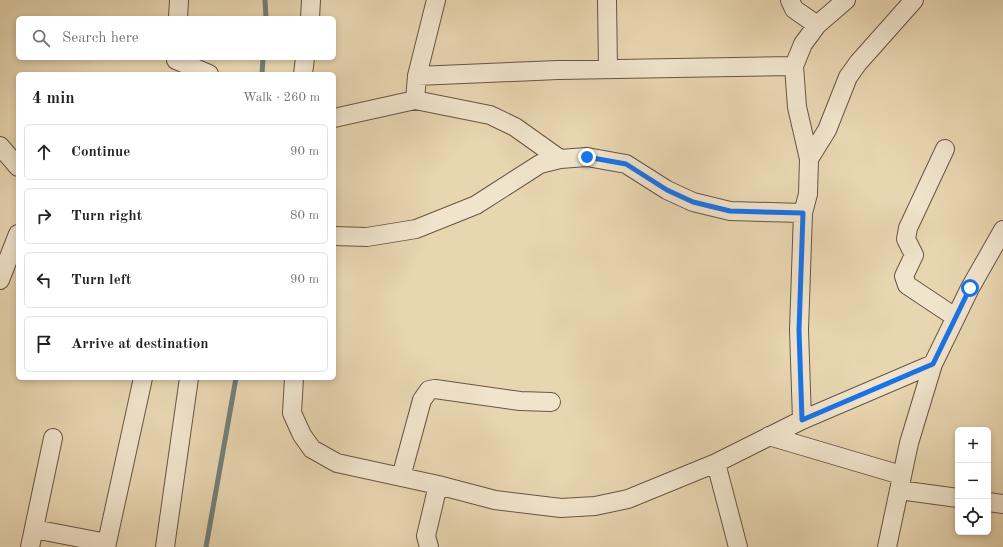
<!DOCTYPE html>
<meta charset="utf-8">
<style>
body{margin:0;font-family:"Old Standard TT",serif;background:#f2f2f2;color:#222}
.controls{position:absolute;right:12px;bottom:12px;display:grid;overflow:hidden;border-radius:6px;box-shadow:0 2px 6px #0003}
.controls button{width:36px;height:36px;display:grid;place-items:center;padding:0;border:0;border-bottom:1px solid #e0e0e0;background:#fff;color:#222;font:20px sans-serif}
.stop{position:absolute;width:12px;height:12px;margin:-9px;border:3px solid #1a73e8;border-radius:50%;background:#fff}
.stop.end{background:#1a73e8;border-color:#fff;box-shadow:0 1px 4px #0008}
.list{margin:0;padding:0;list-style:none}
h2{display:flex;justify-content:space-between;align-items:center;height:52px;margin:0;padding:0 16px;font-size:17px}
h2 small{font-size:13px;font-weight:400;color:#767676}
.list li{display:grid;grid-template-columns:26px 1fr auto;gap:12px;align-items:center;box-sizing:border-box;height:56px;margin:0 8px 8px;padding:0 8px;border:1px solid #e0e0e0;border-radius:6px}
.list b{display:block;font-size:15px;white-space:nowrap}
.list em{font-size:13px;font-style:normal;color:#767676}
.icon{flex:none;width:22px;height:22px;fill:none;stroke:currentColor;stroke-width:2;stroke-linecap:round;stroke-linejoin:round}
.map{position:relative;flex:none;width:1003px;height:547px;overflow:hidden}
.search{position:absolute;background:#fff;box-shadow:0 2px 6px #0003;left:16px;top:16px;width:320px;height:44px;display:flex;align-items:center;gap:10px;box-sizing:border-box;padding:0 14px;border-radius:6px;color:#767676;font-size:15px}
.panel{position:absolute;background:#fff;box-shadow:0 2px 6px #0003;left:16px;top:72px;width:320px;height:308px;border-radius:6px}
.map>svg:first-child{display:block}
</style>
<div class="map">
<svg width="1003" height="547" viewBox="0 0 1003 547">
<rect width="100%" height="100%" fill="#e8d6b1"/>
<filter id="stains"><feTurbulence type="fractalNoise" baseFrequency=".005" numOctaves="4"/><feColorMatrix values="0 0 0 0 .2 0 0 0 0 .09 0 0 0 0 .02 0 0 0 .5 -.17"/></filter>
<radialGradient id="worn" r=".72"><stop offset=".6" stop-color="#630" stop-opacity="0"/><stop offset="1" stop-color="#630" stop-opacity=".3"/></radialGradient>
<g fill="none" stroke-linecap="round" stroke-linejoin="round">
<path stroke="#747e78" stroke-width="5" d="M265,0L266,18
M262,74L263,58
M206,547L236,378"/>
<defs>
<path id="minor" d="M436,0L417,76L415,100L490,115L515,127L560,159
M607,0L608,69
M790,0L794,9L817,25
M178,18L179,0
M310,18L311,0
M177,58L176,60L209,74
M303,74L305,58
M417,76L558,70L794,66
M334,118L415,100
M0,146L18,167
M945,149L908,228L906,239L914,255L904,276L907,285L955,317
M809,159L827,130L848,77L858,63L914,0
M334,236L367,237L416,229L476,205L540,164L560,159L587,157L626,164L667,190L693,202L730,211L803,213L808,194L809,159L797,107L794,66L803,44L817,25L846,0
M0,280L18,234
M294,378L292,413L302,435L312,449L337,463L438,485L426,536L429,547
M802,420L799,330L803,213
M769,436L901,475
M716,463L738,547
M401,477L422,400L429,390L435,389L520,401L551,402
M438,485L495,500L561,508L595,506L628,499L716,463L802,420L933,364
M899,490L958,498
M988,502L1003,504
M34,529L107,543
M30,547L53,438
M106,547L143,378
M165,547L189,378
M887,547L909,443L933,364L970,288L1003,230"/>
</defs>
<use href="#minor" stroke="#685444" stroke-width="20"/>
<use href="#minor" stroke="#f0e4cc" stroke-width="18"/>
</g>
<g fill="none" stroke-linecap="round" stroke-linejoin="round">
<path stroke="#1a73e8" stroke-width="5" d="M587,157L626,164L667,190L693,202L730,211L803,213L799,330L802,420L933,364L970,288"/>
</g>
<rect width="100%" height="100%" filter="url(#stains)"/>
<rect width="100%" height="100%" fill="url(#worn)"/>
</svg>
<div class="controls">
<button>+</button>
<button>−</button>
<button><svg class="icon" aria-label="locate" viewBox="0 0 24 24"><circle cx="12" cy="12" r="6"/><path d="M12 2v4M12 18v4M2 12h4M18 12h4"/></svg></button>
</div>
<div class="stop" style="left:970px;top:288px"></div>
<div class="stop end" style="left:587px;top:157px"></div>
<div class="search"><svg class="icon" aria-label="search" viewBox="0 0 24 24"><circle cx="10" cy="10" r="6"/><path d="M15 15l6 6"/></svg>Search here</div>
<section class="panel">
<h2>4 min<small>Walk · 260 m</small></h2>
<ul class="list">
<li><svg class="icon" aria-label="ahead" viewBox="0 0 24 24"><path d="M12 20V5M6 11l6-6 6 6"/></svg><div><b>Continue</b></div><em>90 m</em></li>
<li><svg class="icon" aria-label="right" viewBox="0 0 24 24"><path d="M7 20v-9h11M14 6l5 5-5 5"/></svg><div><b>Turn right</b></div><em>80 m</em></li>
<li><svg class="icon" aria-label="left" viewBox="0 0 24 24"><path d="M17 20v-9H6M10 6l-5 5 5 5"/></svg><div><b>Turn left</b></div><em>90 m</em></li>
<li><svg class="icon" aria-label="arrive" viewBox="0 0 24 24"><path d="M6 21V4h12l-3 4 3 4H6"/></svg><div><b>Arrive at destination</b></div></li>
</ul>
</section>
</div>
